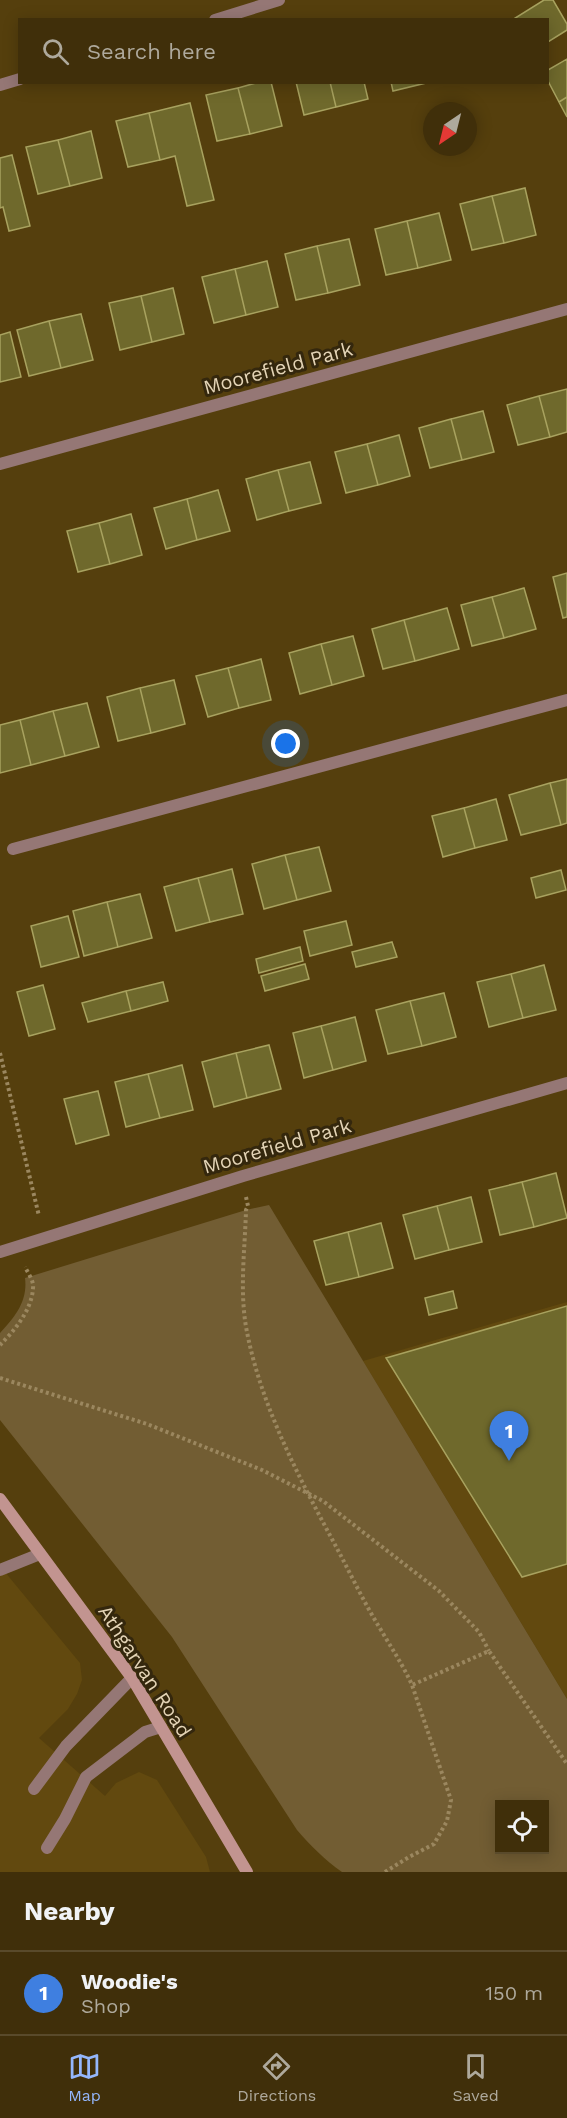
<!DOCTYPE html>
<style>
body{margin:0;font-family:"Work Sans",sans-serif;background:#4b3b18;color:#f1f3f6}
.controls{position:absolute;right:18px;bottom:18px;display:grid;overflow:hidden;border-radius:0px;box-shadow:0 3px 15px #0003}
.controls button{width:54px;height:54px;display:grid;place-items:center;padding:0;border:0;border-bottom:2px solid #594a2b;background:#402f0a;color:#f1f3f6;font:30px sans-serif}
.compass{position:absolute;left:423px;top:102px;width:54px;height:54px;border-radius:50%;background:#402f0a;box-shadow:0 3px 15px #0003;rotate:215deg}
.you{position:absolute;left:286px;top:744px;width:21px;height:21px;margin:-15px;border:4px solid #fff;border-radius:50%;background:#1a73e8;box-shadow:0 0 0 9px #1a73e833}
.badge{display:grid;place-items:center;width:39px;height:39px;border-radius:50%;background:#94b7fd;color:#fff;font-size:20px;font-weight:700}
.pin{position:absolute;translate:-50% -50px;filter:drop-shadow(0 2px 3px #0008)}
.pin::after{content:'';position:absolute;top:32px;width:21px;height:18px;background:inherit;clip-path:polygon(0 0,100% 0,50% 100%)}
.list{margin:0;padding:0;list-style:none}
h2{display:flex;justify-content:space-between;align-items:center;height:78px;margin:0;padding:0 24px;font-size:26px}
h2 small{font-size:20px;font-weight:400;color:#aea99c}
.list li{display:grid;grid-template-columns:39px 1fr auto;gap:18px;align-items:center;box-sizing:border-box;height:84px;padding:0 24px;border-top:2px solid #594a2b}
.list b{display:block;font-size:22px;white-space:nowrap}
.list p{margin:0;font-size:20px;white-space:nowrap;color:#aea99c}
.list em{font-size:20px;font-style:normal;color:#aea99c}
.icon{flex:none;width:33px;height:33px;fill:none;stroke:currentColor;stroke-width:2;stroke-linecap:round;stroke-linejoin:round}
.map{position:relative;flex:none;width:567px;height:1872px;overflow:hidden}
.search{position:absolute;background:#402f0a;box-shadow:0 3px 15px #0003;left:18px;right:18px;top:18px;height:66px;display:flex;align-items:center;gap:15px;box-sizing:border-box;padding:0 21px;border-radius:0px;color:#aea99c;font-size:22px}
.sheet{height:162px;background:#402f0a}
nav{display:flex;justify-content:space-around;align-items:center;box-sizing:border-box;height:84px;border-top:2px solid #594a2b;background:#402f0a;font-size:16px;color:#aea99c}
nav a{display:grid;justify-items:center;gap:3px}
nav .on{color:#94b7fd}
.map>svg:first-child{display:block}
</style>
<div class="map">
<svg width="567" height="1872" viewBox="0 0 567 1872">
<rect width="100%" height="100%" fill="#553f0d"/>
<path fill="#62490f" d="M567,1302V1699L363,1361Z
M0,1566L80,1663L82,1680L77,1694L68,1709L39,1738L105,1796L116,1783L139,1772L157,1780L206,1857L210,1872H0Z"/>
<path fill="#725d33" fill-rule="evenodd" d="M269,1205L567,1699V1872H342C325,1860 311,1846 297,1830L172,1637L0,1420V1333C15,1317 28,1301 25,1278L246,1210ZM500,1804H544V1850H500Z"/>
<path fill="#6f692c" stroke="#a8a25f" stroke-width="1.5" d="M544,0H553L567,24V30L548,42V20H512Z
M567,59V97L559,102L548,81V70Z
M259,82H271L282,126L250,134L238,88Z
M296,82H330L336,107L304,115Z
M330,82H364L368,99L336,107Z
M391,82H425L426,83L393,91Z
M238,88L250,134L217,141L206,95Z
M567,97V117L559,102Z
M190,103L214,200L187,206L175,156L160,160L149,113Z
M149,113L160,160L128,167L116,121Z
M91,131L102,178L70,186L58,140Z
M58,140L70,186L38,194L26,147Z
M12,155L30,226L9,231L3,207L0,208V158Z
M525,188L536,235L504,243L492,196Z
M492,196L504,243L472,250L460,204Z
M439,213L451,260L418,268L407,221Z
M407,221L418,268L386,275L375,229Z
M349,239L360,285L328,293L317,246Z
M317,246L328,293L296,300L285,254Z
M267,261L278,307L246,315L235,269Z
M235,269L246,315L214,323L202,277Z
M173,288L184,334L152,342L141,296Z
M141,296L152,342L120,350L109,303Z
M81,314L93,360L61,368L49,321Z
M49,321L61,368L29,376L17,330Z
M10,332L21,377L0,382V335Z
M567,389V432L550,437L539,396Z
M539,396L550,437L518,445L507,405Z
M483,411L494,452L462,460L451,419Z
M451,419L462,460L430,468L419,428Z
M399,435L410,476L378,485L367,444Z
M367,444L378,485L346,493L335,452Z
M310,462L321,503L289,511L278,470Z
M278,470L289,511L257,520L246,479Z
M218,490L230,531L197,540L187,499Z
M187,499L197,540L166,549L154,508Z
M131,514L142,555L110,564L99,523Z
M99,523L110,564L78,572L67,531Z
M567,573V617L563,618L553,577Z
M524,588L536,629L504,638L492,597Z
M492,597L504,638L472,646L461,605Z
M447,608L459,649L415,661L404,620Z
M404,620L415,661L383,669L372,629Z
M353,636L364,676L332,685L321,644Z
M321,644L332,685L300,694L289,653Z
M261,659L271,700L239,708L228,668Z
M228,668L239,708L208,717L196,676Z
M174,680L185,724L151,733L140,688Z
M140,688L151,733L118,741L107,697Z
M87,703L99,747L65,756L53,711Z
M53,711L65,756L31,765L20,720Z
M20,720L31,765L0,773V725Z
M567,779V823L561,825L550,783Z
M550,783L561,825L521,835L509,795Z
M496,799L507,840L475,848L464,808Z
M464,808L475,848L443,857L432,816Z
M319,847L331,891L297,900L285,855Z
M285,855L297,900L264,909L252,864Z
M232,869L243,914L210,922L198,878Z
M561,870L566,890L536,898L531,878Z
M198,878L210,922L176,931L164,887Z
M140,894L152,938L118,947L107,902Z
M107,902L118,947L84,956L73,911Z
M68,916L79,957L41,967L31,926Z
M346,921L352,945L310,956L304,931Z
M392,942L397,957L356,967L352,952Z
M300,947L303,961L259,973L256,959Z
M305,964L309,979L265,991L261,976Z
M544,965L556,1010L523,1018L511,974Z
M511,974L523,1018L489,1027L477,982Z
M163,982L168,1001L131,1011L126,991Z
M43,985L55,1029L29,1036L17,992Z
M126,991L131,1011L88,1022L82,1003Z
M444,993L456,1037L422,1046L410,1001Z
M410,1001L422,1046L388,1054L376,1010Z
M355,1017L366,1061L333,1070L321,1026Z
M321,1026L333,1070L304,1078L293,1033Z
M269,1045L281,1089L247,1098L236,1053Z
M236,1053L247,1098L214,1107L202,1062Z
M182,1065L193,1110L160,1118L148,1074Z
M148,1074L160,1118L126,1127L115,1082Z
M98,1091L109,1135L76,1144L64,1099Z
M556,1173L567,1218L534,1227L522,1182Z
M522,1182L534,1227L500,1235L489,1190Z
M471,1197L482,1242L449,1250L437,1206Z
M437,1206L449,1250L415,1259L403,1215Z
M381,1223L393,1268L359,1277L348,1232Z
M348,1232L359,1277L326,1285L314,1241Z
M453,1291L457,1308L429,1315L425,1298Z
M567,1306V1564L522,1577L386,1358Z"/>
<g fill="none" stroke-linecap="round" stroke-linejoin="round">
<path stroke="#9b875f" stroke-width="4" stroke-dasharray="3 3" stroke-linecap="butt" d="M0,1053L39,1216
M246,1197L248,1206L246,1210C245,1249 239,1293 247,1332C262,1410 303,1485 340,1554C353,1579 366,1606 381,1630C392,1649 403,1665 412,1685L489,1651L567,1764
M0,1345C14,1331 32,1310 33,1288C34,1281 28,1273 25,1267
M0,1378L147,1424L262,1470L323,1501L439,1591L479,1632L489,1651
M385,1872L409,1857L434,1844L447,1821L451,1800L412,1685"/>
<path stroke="#957775" stroke-width="12" d="M0,1570L40,1554
M34,1789L66,1746L132,1678
M47,1848L65,1819L86,1777L145,1732L161,1727"/>
<path stroke="#957775" stroke-width="12" d="M215,20L279,0
M0,85L20,79
M0,464L567,309
M13,849L567,700
M0,1252L243,1176L567,1083"/>
<path stroke="#c29490" stroke-width="12" d="M0,1499L132,1678L247,1872"/>
</g>
<g text-anchor="middle" stroke-width="6" stroke-linejoin="round" paint-order="stroke">
<g font-size="20" fill="#e4d4b6" stroke="#34270d">
<text transform="translate(278 368) rotate(-15)" y="7">Moorefield Park</text>
<text transform="translate(277 1146) rotate(-16)" y="7">Moorefield Park</text>
<text transform="translate(145 1671) rotate(57)" y="7">Athgarvan Road</text>
</g>
</g>
</svg>
<div class="controls">
<button><svg class="icon" aria-label="locate" viewBox="0 0 24 24"><circle cx="12" cy="12" r="6"/><path d="M12 2v4M12 18v4M2 12h4M18 12h4"/></svg></button>
</div>
<svg class="compass" viewBox="-18 -18 36 36"><path d="M0-13l5 13h-10z" fill="#e53935"/><path d="M0 13l5-13h-10z" fill="#aea99c"/></svg>
<div class="you"></div>
<div class="pin badge" style="left:509px;top:1461px;background:#3f7fe0">1</div>
<div class="search"><svg class="icon" aria-label="search" viewBox="0 0 24 24"><circle cx="10" cy="10" r="6"/><path d="M15 15l6 6"/></svg>Search here</div>
</div>
<section class="sheet">
<h2>Nearby<small></small></h2>
<ul class="list">
<li><span class="badge" style="background:#3f7fe0">1</span><div><b>Woodie's</b><p>Shop</p></div><em>150 m</em></li>
</ul>
</section>
<nav>
<a class="on"><svg class="icon" aria-label="map" viewBox="0 0 24 24"><path d="M3 6l6-2 6 2 6-2v14l-6 2-6-2-6 2zM9 4v14M15 6v14"/></svg>Map</a>
<a><svg class="icon" aria-label="directions" viewBox="0 0 24 24"><path d="M12 3l9 9-9 9-9-9zM9 14v-3h6M13 9l2 2-2 2"/></svg>Directions</a>
<a><svg class="icon" aria-label="saved" viewBox="0 0 24 24"><path d="M7 4h10v16l-5-4-5 4z"/></svg>Saved</a>
</nav>
